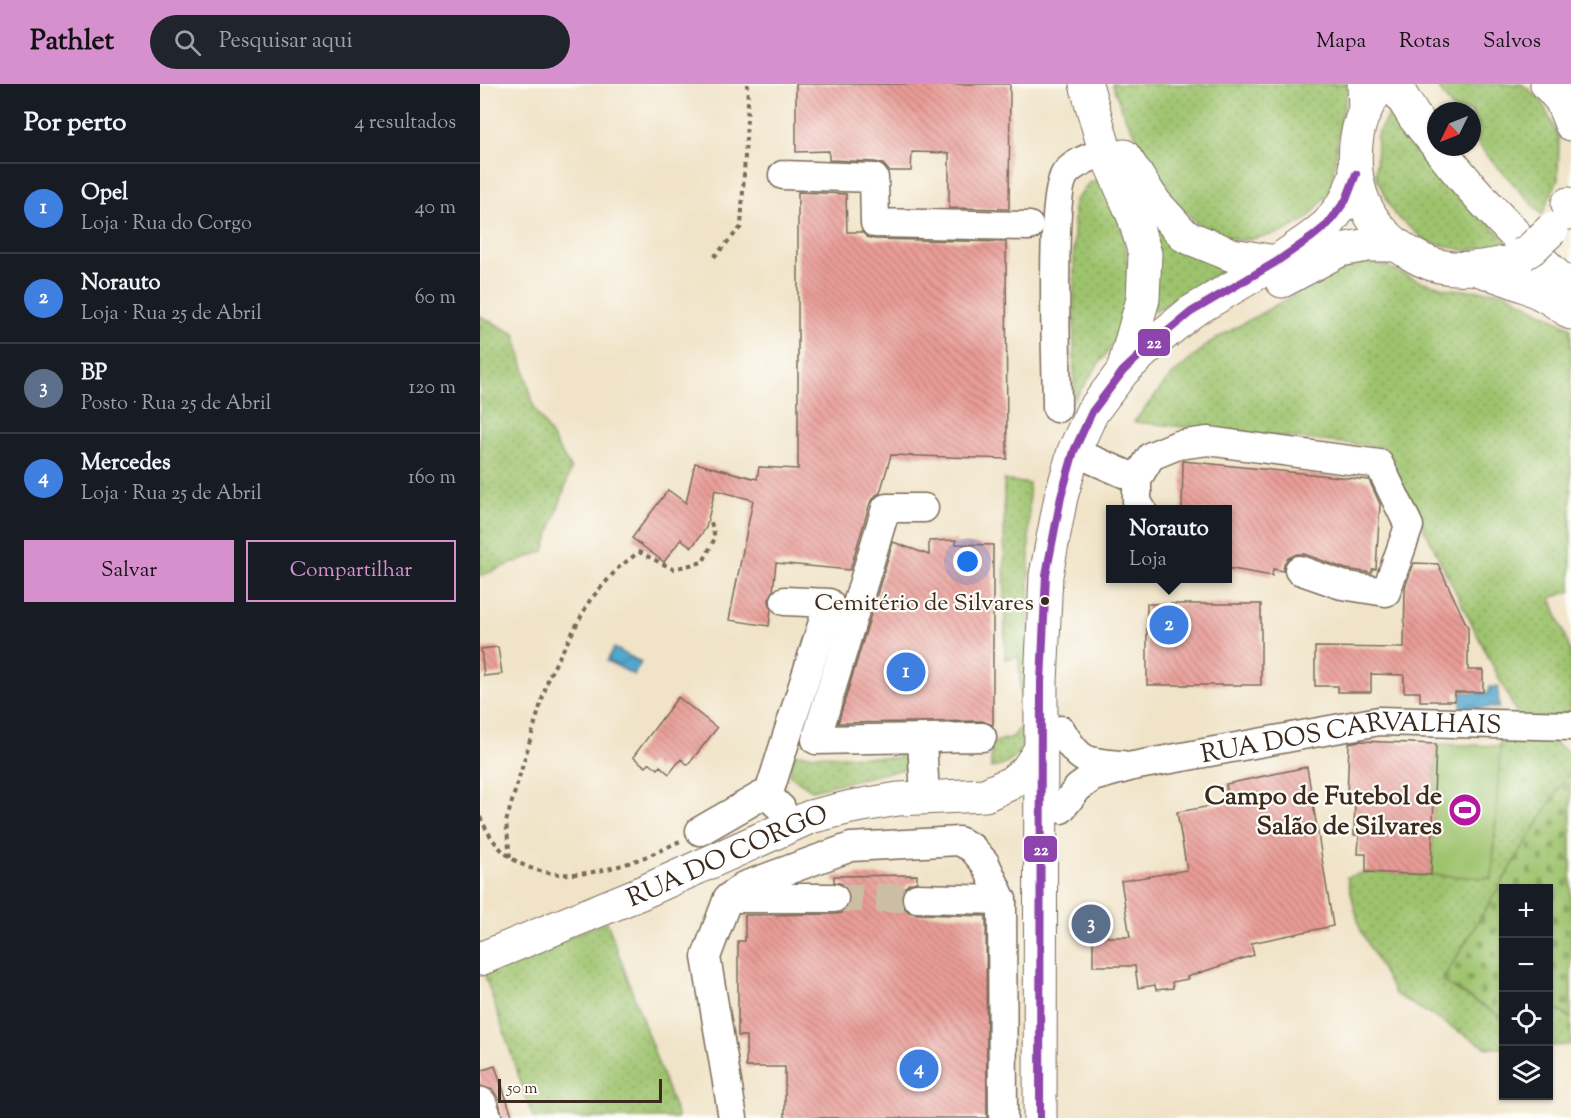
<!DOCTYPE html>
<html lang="pt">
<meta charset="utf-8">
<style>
body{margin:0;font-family:"Sorts Mill Goudy",serif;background:#20242c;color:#f1f3f6}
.controls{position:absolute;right:18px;bottom:18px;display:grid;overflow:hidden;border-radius:0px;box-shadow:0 2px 4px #0004}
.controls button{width:54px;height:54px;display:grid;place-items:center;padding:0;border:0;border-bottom:2px solid #363941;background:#171b24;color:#f1f3f6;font:30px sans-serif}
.compass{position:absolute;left:947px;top:18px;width:54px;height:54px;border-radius:50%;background:#171b24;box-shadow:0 2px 4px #0004;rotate:227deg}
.scale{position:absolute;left:18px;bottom:15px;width:164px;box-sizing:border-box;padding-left:6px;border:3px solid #3b2a1e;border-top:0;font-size:16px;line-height:21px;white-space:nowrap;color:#3b2a1e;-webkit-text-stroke:4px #fdfcf7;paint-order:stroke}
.you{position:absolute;left:488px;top:478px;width:21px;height:21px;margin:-15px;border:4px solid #fff;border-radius:50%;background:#1a73e8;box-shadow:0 0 0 9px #1a73e833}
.badge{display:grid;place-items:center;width:39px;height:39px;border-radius:50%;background:#d690ce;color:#fff;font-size:20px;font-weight:700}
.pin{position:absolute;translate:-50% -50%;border:3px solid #fff;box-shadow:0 2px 6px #0006}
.popup{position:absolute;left:626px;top:421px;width:126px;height:78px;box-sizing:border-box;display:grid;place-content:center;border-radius:0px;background:#171b24;filter:drop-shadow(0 2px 4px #0005);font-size:20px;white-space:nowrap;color:#9ea1a6}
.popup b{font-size:22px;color:#f1f3f6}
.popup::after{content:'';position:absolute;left:50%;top:100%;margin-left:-12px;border:12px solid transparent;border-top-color:#171b24}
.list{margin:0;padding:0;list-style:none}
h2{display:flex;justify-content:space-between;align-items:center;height:78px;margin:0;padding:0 24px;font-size:26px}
h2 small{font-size:20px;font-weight:400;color:#9ea1a6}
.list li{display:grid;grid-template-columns:39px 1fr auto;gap:18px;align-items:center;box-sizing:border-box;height:90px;padding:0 24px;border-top:2px solid #363941}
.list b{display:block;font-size:22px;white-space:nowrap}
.list p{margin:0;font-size:20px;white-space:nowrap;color:#9ea1a6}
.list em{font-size:20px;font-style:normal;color:#9ea1a6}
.actions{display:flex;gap:12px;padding:18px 24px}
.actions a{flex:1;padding:14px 0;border:2px solid #d690ce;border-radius:0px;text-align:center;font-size:21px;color:#d690ce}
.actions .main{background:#d690ce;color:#111}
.icon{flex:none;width:33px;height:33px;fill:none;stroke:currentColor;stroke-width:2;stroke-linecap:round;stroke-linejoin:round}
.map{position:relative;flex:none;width:1091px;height:1034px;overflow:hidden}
header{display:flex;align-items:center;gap:36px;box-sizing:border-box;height:84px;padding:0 30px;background:#d690ce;color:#111}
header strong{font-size:28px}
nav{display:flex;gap:33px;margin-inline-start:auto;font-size:21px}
.search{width:420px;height:54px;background:#20242c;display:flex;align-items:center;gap:15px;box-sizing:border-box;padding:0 21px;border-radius:33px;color:#9ea1a6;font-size:22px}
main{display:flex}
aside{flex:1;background:#171b24}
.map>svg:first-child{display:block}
</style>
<header>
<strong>Pathlet</strong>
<div class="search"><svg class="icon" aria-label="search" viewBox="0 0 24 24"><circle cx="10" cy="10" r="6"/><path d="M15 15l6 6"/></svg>Pesquisar aqui</div>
<nav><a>Mapa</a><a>Rotas</a><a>Salvos</a></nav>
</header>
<main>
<aside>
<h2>Por perto<small>4 resultados</small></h2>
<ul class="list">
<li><span class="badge" style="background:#3f7fe0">1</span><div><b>Opel</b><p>Loja · Rua do Corgo</p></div><em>40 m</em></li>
<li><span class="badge" style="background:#3f7fe0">2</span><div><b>Norauto</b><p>Loja · Rua 25 de Abril</p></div><em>60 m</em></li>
<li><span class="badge" style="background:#5c6f8a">3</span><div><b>BP</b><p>Posto · Rua 25 de Abril</p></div><em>120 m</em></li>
<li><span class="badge" style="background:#3f7fe0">4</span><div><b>Mercedes</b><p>Loja · Rua 25 de Abril</p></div><em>160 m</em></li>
</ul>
<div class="actions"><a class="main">Salvar</a><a>Compartilhar</a></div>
</aside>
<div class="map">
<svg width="1091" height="1034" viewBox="0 0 1091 1034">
<defs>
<pattern id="grass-dots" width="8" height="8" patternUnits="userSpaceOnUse" patternTransform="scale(1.5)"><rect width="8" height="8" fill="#9ec36d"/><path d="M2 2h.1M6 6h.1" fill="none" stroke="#829f59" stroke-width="1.8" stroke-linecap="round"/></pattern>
<pattern id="cemetery-stones" width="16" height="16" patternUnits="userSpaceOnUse" patternTransform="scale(1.5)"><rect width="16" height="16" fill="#9ec36d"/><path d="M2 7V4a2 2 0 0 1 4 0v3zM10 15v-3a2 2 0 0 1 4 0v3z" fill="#829f59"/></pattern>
<pattern id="water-waves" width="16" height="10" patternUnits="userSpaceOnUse" patternTransform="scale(1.5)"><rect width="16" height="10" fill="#52a6ce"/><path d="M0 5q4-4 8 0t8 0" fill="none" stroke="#4587a7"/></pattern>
<pattern id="building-back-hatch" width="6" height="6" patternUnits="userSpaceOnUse" patternTransform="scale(1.5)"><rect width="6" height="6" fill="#e99c97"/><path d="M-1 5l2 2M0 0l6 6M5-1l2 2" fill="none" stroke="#be7f7b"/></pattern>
</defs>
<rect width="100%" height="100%" fill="#fdfcf7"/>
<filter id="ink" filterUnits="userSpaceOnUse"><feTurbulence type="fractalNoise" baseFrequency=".0167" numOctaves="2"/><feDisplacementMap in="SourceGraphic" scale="12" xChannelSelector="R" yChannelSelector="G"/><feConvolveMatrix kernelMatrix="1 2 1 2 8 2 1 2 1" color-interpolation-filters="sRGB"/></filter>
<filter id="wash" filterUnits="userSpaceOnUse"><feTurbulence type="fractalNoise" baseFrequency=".008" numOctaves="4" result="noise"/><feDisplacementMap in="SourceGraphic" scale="24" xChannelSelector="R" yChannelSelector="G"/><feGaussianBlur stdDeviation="1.35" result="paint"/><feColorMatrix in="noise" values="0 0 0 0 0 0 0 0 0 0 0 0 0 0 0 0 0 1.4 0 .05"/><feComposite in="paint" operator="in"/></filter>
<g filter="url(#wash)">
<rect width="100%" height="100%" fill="#f0e3c7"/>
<path fill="url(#grass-dots)" stroke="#6c7646" stroke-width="1.5" d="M632,0H869L860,40L851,107L826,136L801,149L760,157L723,145L690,112L646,35Z
M956,0H1042L1061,16L1079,54L1078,95L1062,131L1005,69L992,51V27H974Z
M915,19L941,57L942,72L979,116L993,121L1027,158L987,167L946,157L914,130L896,93L897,51Z
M621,95L643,148L650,200L637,254L594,316V118L609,99Z
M673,137L747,184L674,228Z
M880,179L901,180L937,196L968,205L1024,208L1091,244V507L1071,514L1091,569V629L1040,636L903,363L654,338L688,295L730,258L851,190Z
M0,232L35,250L54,323L91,385L64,467L0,492Z
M524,396L549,400V613C548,642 548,680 511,684V659L533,653L542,641L539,573L525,575Z
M1018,649C1048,651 1069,650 1091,671V685L962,897L1023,934V964H1007L915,910L880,845L867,793L886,788L1012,794L1020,662Z
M419,659L429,663L433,683L332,706L309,691L314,670L418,674Z
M127,838L198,1034H53L3,886Z
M1068,921L1091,934V961L1069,962Z"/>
<path fill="url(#cemetery-stones)" stroke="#6c7646" stroke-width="1.5" d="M1091,685V934L1069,921L1068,804H1023V934L962,897Z"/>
<path fill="#9ec36d" stroke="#6c7646" stroke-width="1.5" d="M956,660L1020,662L1012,794L951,791Z"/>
<path fill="url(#water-waves)" stroke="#466876" stroke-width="1.5" d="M134,564L161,578L154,591L127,577Z
M1009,603H1018L1019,624H981V609H1009Z"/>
<g id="blocks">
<path fill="url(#building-back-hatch)" d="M316,0H530L529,125L469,124V69L432,68L431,87H409L403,80L395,78L349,76V67L316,68Z
M318,108L366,110L367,148H382L387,153L394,155L526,158L527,375L411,371L400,409L396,411L390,419L370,486L296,479L293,507L289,516L291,525L289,542L249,536L273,416L235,406L226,444L212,463L201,455L184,478L152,454L188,406L206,419L215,379L277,395L279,383L318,385Z
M703,377L889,396L900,420L896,485H892V489L866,485L824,470H817L808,474L804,480L803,487L793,485L792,492L747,484V426H702Z
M476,456V460L513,461V641L502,637L358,639L413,458L449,471V457Z
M934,479L958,480L988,544V586H1003V608H975V617H940V608H924V591L891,590V608H858V602H835V563L924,564L925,503Z
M667,520H781V601H667Z
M18,563L22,590L4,592L1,565Z
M198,613L237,644L208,681L201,675L189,690L180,682L178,685L170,679L166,683L153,673Z
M879,657L956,660L951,791L886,788V770H878L879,751H874L875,714H867L869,659Z
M827,683L853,842L771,859L774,871L707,893L708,895L692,898L693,904L676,906L675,901L658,904L655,882H613V853H650L641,797L707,786L697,728L749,719L746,700Z
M437,791V798L429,800L423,805L421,813L423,822L429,828L437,830L506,832L507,1034H305V983H266V952H258V857H265V831L355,830L362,829L368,823L370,813L369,806L363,800L354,798V792Z
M15,982L33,1034H23L18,1014L13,1006L0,1002V987Z"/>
</g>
</g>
<g filter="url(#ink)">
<use href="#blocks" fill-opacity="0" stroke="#7a6b59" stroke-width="1.5"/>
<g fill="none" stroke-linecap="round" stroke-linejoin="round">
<path stroke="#ccbea5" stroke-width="28" stroke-dasharray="28 14" stroke-linecap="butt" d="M354,814H437"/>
<defs>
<g id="minor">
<path d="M303,91L394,94L395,139L549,142"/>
<path d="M577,324C577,285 569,114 585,90C594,78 612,73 625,67"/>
<path d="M613,376L657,395V418L662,426"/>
<path d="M657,395L671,372L698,361L728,357L899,380L929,442L906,508L862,501L819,486"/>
<path d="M444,424H406L336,656L502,653"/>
<path d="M581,646C600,679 606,678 642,681"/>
<path d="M442,655L445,714"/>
<path d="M288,712L349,519L305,517"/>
<path id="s1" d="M581,725L598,704L613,693L653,682L899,637L1091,642"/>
<path d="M220,747L281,712H288L301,724"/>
<path d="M248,814H354"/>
<path d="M437,814L522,816"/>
<path d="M253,1034L226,873L248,814L264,802L371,763L479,757L492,764L505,779L522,816L523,1034"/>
</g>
<g id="major">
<path d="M606,0L625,67L654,133L665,170L663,215L643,287"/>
<path d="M1067,0L1081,16L1091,40"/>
<path d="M900,4C867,40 868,103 897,141C908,155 924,167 940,175C967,189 997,185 1025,179"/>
<path d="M644,72L675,119L705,152L752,171L796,178"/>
<path d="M802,197L860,166L888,161H917"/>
<path id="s2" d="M0,875L161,809L330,733L371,723L418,715L505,711L531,699L547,686L561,665"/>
<path d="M560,1034L561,598L566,491L581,413L594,367L612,328L643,287L673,259L711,228L796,178L832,153L848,140L866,116L876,90"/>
</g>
<path id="highway" d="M884,0L885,28
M914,0L935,34L956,60
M958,63C998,115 1044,160 1091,206
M1088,120L1091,129
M997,185C1031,196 1063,206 1091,229
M0,1020L5,1034"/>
</defs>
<use href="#minor" stroke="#7a6b59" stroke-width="31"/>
<use href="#major" stroke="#7a6b59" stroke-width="35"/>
<use href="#highway" stroke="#7a6b59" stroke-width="35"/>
<path stroke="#7a6b59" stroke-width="4" stroke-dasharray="4.5 4.5" stroke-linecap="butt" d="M234,173L261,143L268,18L267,0
M0,733C7,748 16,763 30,773C79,809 153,781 200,757
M30,773L26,738L69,592L110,516L139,483L159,468L193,485L223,478L235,454L231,438"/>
<use href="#minor" stroke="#fff" stroke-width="28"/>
<use href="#major" stroke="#fff" stroke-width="33"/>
<use href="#highway" stroke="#fff" stroke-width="33"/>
<defs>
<path id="major-bridge" d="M1043,170L1051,165L1072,145"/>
</defs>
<use href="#major-bridge" stroke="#7a6b59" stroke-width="35" stroke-linecap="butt"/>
<use href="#major-bridge" stroke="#fff" stroke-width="33"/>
<defs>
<path id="bus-1" d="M560,1034L561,598L566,491L581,413L594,367L612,328L643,287L673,259L711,228L796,178L832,153L848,140L866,116L876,90"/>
</defs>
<use href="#bus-1" stroke="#fdfcf7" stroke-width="12"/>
<use href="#bus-1" stroke="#8e44ad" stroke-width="8"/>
</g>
</g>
<defs>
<symbol id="stadium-disc" viewBox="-11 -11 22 22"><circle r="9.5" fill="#b5179e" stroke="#fdfcf7"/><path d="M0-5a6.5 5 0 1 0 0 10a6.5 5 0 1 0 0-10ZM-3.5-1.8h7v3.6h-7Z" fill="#fff"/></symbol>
</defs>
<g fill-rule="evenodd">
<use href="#stadium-disc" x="966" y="707" width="38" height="38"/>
</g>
<circle fill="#3b2a1e" stroke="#fdfcf7" stroke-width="2" cx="565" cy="517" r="5"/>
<g text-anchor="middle" stroke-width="4.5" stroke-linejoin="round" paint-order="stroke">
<g font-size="24" fill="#3b2a1e" stroke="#fdfcf7" text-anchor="end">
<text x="554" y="526">Cemitério de Silvares</text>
</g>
<g font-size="26" fill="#3b2a1e" stroke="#fdfcf7">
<text dy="9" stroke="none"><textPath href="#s1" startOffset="308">RUA DOS CARVALHAIS</textPath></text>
<text dy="9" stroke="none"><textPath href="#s2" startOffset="268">RUA DO CORGO</textPath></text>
</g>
<g font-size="26" font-weight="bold" fill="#3b2a1e" stroke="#fdfcf7" text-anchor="end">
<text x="962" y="720">Campo de Futebol de<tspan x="962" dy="30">Salão de Silvares</tspan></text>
</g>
</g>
<g stroke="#fdfcf7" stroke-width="2">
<rect x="657" y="244" width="34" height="29" rx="6" fill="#8e44ad"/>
<rect x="543" y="751" width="35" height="28" rx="6" fill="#8e44ad"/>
</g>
<g font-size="16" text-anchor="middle" font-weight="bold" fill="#fff">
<text x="674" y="264">22</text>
<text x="561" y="771">22</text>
</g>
</svg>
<div class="controls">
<button>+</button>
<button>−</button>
<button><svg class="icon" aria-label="locate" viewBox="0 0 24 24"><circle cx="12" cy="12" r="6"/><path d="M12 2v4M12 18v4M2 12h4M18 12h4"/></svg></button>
<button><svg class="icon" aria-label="layers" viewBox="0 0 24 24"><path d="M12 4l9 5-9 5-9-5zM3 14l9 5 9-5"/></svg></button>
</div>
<svg class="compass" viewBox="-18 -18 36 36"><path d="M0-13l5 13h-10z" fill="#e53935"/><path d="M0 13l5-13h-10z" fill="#9ea1a6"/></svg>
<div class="scale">50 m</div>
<div class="you"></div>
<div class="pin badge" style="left:426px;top:588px;background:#3f7fe0">1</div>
<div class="pin badge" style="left:689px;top:541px;background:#3f7fe0">2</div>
<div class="popup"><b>Norauto</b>Loja</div>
<div class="pin badge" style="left:611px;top:840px;background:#5c6f8a">3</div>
<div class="pin badge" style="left:439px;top:985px;background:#3f7fe0">4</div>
</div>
</main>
